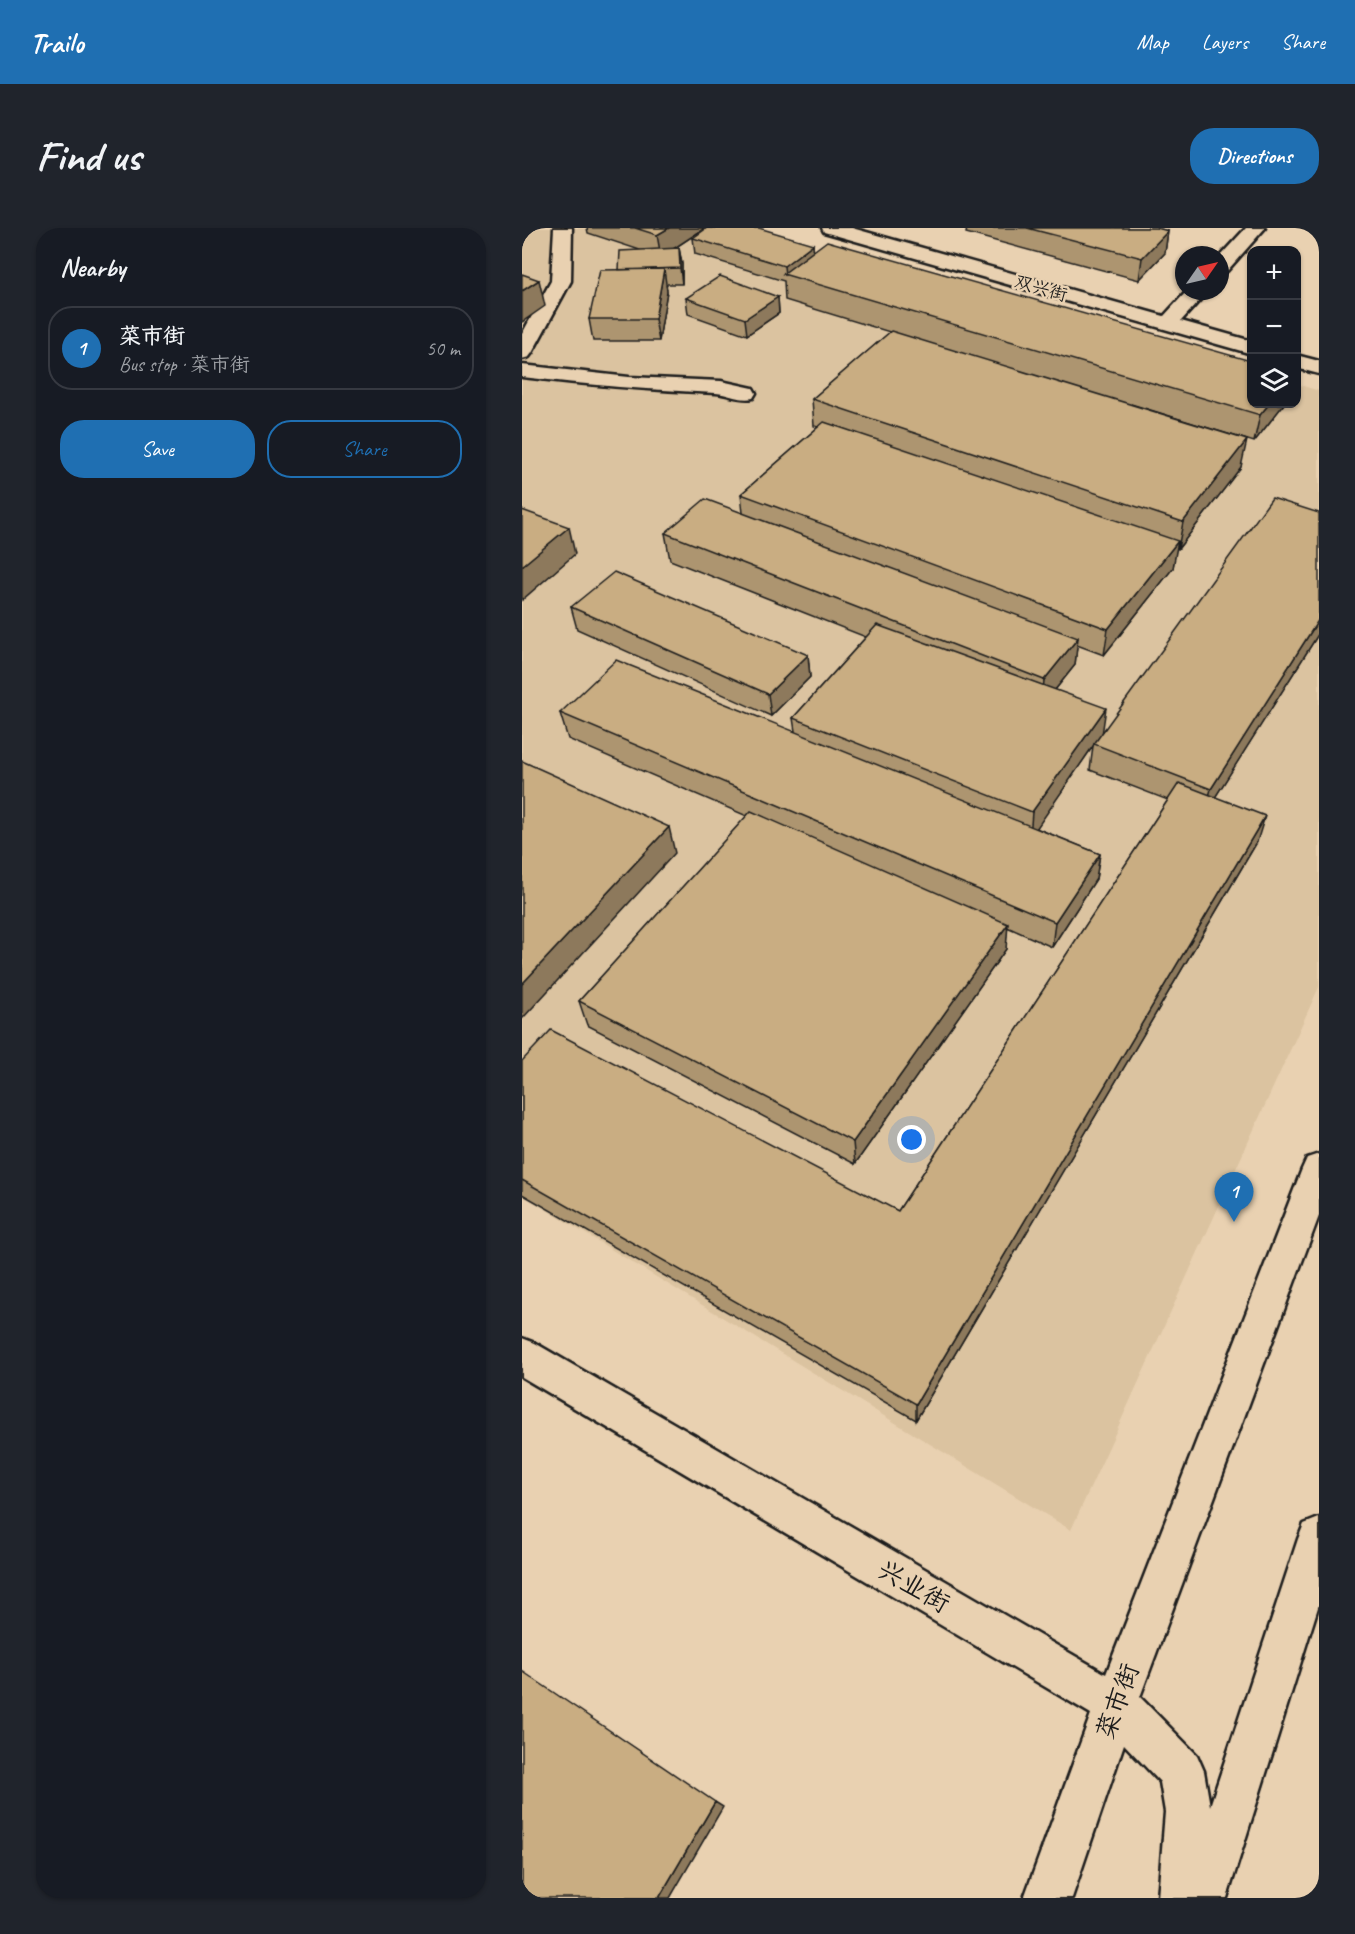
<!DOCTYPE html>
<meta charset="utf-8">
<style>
body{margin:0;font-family:Caveat,"LXGW WenKai TC",sans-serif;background:#20242c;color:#f1f3f6}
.controls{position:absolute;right:18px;top:18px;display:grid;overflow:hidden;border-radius:12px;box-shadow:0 2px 4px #0004}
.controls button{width:54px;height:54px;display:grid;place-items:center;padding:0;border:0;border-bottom:2px solid #363941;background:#171b24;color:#f1f3f6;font:30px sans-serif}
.compass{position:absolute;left:653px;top:18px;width:54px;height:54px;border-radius:50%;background:#171b24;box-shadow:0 2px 4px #0004;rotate:56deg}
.you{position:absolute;left:390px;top:912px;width:21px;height:21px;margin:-15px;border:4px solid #fff;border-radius:50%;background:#1a73e8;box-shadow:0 0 0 9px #1a73e833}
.badge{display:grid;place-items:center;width:39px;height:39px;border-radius:50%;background:#1f6fb2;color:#fff;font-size:20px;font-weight:700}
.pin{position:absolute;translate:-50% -50px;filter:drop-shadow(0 2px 3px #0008)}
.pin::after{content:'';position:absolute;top:32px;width:21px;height:18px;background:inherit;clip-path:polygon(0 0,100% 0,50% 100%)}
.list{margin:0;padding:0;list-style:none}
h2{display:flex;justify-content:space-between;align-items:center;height:78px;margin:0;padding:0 24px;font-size:26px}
h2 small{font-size:20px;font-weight:400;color:#9ea1a6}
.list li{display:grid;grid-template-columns:39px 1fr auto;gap:18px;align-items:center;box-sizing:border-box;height:84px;margin:0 12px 12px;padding:0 12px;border:2px solid #363941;border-radius:24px}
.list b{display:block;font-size:22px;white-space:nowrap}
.list p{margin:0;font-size:20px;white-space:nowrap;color:#9ea1a6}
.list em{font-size:20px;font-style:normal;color:#9ea1a6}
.actions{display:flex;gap:12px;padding:18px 24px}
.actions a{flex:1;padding:14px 0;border:2px solid #1f6fb2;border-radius:24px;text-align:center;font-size:21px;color:#1f6fb2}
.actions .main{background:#1f6fb2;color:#fff}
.icon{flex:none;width:33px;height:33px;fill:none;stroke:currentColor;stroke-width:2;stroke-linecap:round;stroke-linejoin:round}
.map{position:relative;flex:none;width:797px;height:1670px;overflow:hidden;border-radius:24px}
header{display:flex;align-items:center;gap:36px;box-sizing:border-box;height:84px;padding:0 30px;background:#1f6fb2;color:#fff}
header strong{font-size:28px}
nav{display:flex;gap:33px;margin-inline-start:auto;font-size:21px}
.intro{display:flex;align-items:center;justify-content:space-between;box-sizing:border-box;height:144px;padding:0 36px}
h1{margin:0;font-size:42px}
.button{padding:15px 27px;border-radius:24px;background:#1f6fb2;color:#fff;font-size:21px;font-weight:700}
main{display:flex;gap:36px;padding:0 36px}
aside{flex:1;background:#171b24;border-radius:24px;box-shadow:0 2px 4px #0004}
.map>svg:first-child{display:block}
</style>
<header>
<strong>Trailo</strong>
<nav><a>Map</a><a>Layers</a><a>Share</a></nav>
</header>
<div class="intro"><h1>Find us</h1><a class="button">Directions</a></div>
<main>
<aside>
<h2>Nearby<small></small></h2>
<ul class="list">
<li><span class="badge">1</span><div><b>菜市街</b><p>Bus stop · 菜市街</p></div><em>50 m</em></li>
</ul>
<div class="actions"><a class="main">Save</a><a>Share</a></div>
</aside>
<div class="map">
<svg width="797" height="1670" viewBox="0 0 797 1670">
<rect width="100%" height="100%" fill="#e9d1b1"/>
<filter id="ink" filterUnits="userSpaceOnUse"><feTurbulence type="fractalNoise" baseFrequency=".0167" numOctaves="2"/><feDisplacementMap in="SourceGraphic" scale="12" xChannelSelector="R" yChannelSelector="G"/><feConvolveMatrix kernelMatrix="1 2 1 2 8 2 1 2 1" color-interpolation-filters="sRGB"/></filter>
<g filter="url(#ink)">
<path fill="#dbc3a0" d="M0,0H222L729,144L730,176H774L775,156L797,163V759L549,1302L0,967Z"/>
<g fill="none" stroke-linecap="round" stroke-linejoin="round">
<defs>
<path id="minor" d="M32,0H50L49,53L10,125L7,129L0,131V106L29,53Z
M300,0H330L642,88L665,63H686L659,93L730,113V126L302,4Z
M724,0H743L705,43L698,45V28Z
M774,127L797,133V146L774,140Z
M0,137L107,149L199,153L231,160L234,165L231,170C218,173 207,166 194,165C129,162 65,157 0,149Z"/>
<path id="major" d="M797,926V988L618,1469L675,1527L682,1543L688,1578L776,1311L782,1296L797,1290V1376L705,1670H636L643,1584L638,1554L602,1516L550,1670H502L569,1486L0,1149V1110L13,1115L584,1446L780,941L785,930Z"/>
</defs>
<use href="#minor" stroke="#1c1c1c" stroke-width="5"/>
<use href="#major" stroke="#1c1c1c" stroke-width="5"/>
<use href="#minor" fill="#e9d1b1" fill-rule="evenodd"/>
<use href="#major" fill="#e9d1b1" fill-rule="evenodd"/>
</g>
<path fill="#ad9570" stroke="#1c1c1c" stroke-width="1.5" d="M65,0H183L151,21L157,20L160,36V56H144L145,63L137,113H71L67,91L97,42L118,22L66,5Z
M445,0H635L646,3L643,25L617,52L444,5Z
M171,10L291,16V23L762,176L732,214L609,176L719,239L656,321L654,320L651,340L582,427L555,417L553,437L533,462L580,505L797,405L693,569L735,614L394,1192L0,966V833L376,983L646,572L568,542L571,518L514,600L578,626L574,651L530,719L485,699L484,721L333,936L65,797L57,773L225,588L46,511L38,485L273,503L271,490L344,409L148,332L143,305L221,285L219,266L296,199L292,198L290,171L368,104L263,72L262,53L173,26Z
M256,69L257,85L225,107L166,86L164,70Z
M49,379L286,427L288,449L249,488L55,401Z"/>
<path fill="#8d795b" stroke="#1c1c1c" stroke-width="1.5" d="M147,0H183L139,29L135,7Z
M646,3L643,25L617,52L620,30Z
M291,16L292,32L263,47L262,38Z
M157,20L160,36V56L158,40Z
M142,41L145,63L137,113L133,91Z
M17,52L23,78L0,94V63Z
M256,69L257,85L225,107L223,91Z
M747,176H762L732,214L738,187Z
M725,212L719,239L656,321L661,294Z
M47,299L53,326L0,372V338Z
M656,313L651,340L582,427L586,401Z
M797,391V405L682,587L689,561Z
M556,410L553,437L520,478L522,452Z
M286,427L288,449L249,488L246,466Z
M584,480L580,507L572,516L571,518L508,610L510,584Z
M743,588L735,614L394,1192V1176Z
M147,599L153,625L0,791V756Z
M578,626L574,651L530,719L533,694Z
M486,696L484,721L333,936L331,914Z
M193,1574L201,1579L148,1670H137Z"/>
<path fill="#c9ad82" stroke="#1c1c1c" stroke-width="1.5" d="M113,0H147L135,7Z
M185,0H237L291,16L262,38L171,10Z
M505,0H635L646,3L620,30Z
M305,13L729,133V176H747L738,187L261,46Z
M157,20L158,40L97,42L98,23Z
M142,41L133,91H67L78,42Z
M0,46L17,52L0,63Z
M198,48L256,69L223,91L164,70Z
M369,103L725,212L661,294L290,171Z
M302,194L656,313L586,401L219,266Z
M750,270L797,285V391L689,561L572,516Z
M183,271L556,410L522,452L143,305Z
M0,282L47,299L0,338Z
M92,344L286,427L246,466L49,379Z
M355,397L584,480L510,584L271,490Z
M94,432L578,626L533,694L38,485Z
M0,533L147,599L0,756Z
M657,555L743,588L394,1176L0,952V833L29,802L376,983Z
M229,583L486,696L331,914L57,773Z
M0,1443L193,1574L137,1670H0Z"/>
</g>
<g text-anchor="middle" stroke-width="5" stroke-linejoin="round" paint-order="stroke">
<g font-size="18" fill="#1c1c1c" stroke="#e9d1b1">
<text transform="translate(519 60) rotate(16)" y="6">双兴街</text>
</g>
<g font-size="26" fill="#1c1c1c" stroke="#e9d1b1">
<text transform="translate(392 1358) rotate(30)" y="9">兴业街</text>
<text transform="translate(595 1473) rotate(-70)" y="9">菜市街</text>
</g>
</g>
</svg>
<div class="controls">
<button>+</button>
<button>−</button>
<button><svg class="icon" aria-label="layers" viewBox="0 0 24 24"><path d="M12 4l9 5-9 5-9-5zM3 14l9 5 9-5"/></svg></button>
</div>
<svg class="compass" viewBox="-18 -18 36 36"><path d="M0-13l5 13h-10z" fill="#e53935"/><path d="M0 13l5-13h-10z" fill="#9ea1a6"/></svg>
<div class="you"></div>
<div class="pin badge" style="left:712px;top:994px">1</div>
</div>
</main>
